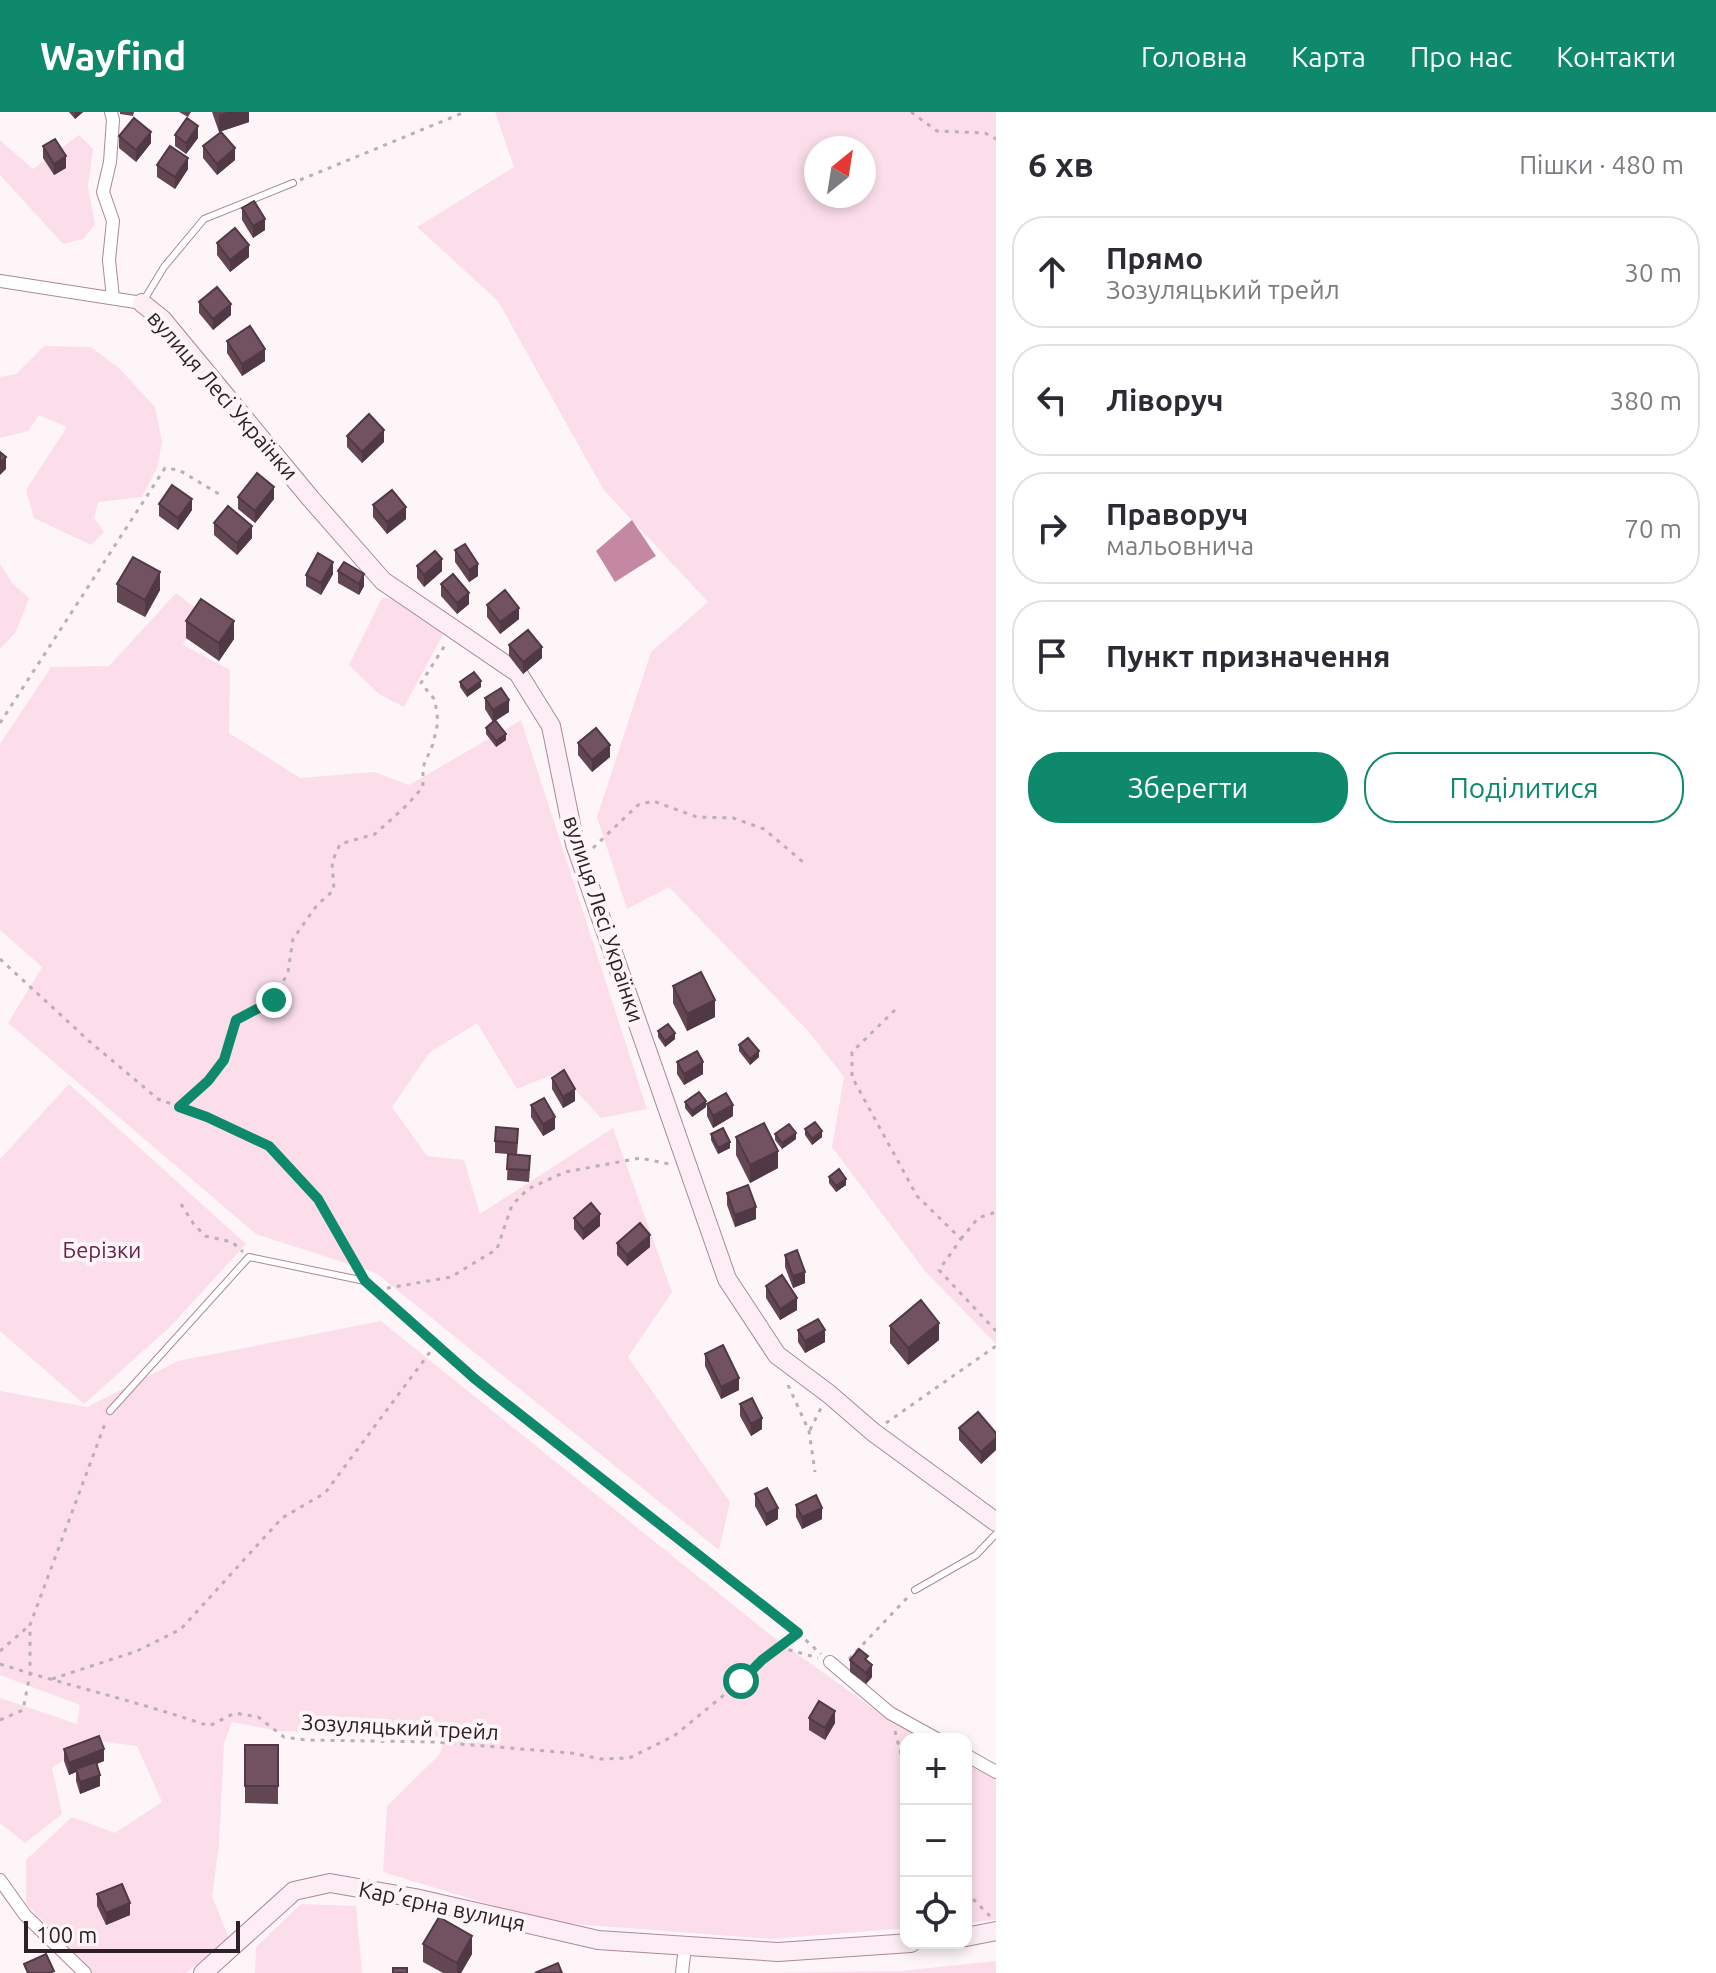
<!DOCTYPE html>
<html lang="uk">
<meta charset="utf-8">
<style>
body{margin:0;font-family:Ubuntu,sans-serif;background:#f7f7f7;color:#2b2b33}
.controls{position:absolute;right:24px;bottom:24px;display:grid;overflow:hidden;border-radius:16px;box-shadow:0 4px 12px #0003}
.controls button{width:72px;height:72px;display:grid;place-items:center;padding:0;border:0;border-bottom:2px solid #e1e1e2;background:#fff;color:#2b2b33;font:40px sans-serif}
.compass{position:absolute;left:804px;top:24px;width:72px;height:72px;border-radius:50%;background:#fff;box-shadow:0 4px 12px #0003;rotate:30deg}
.scale{position:absolute;left:24px;bottom:20px;width:216px;box-sizing:border-box;padding-left:8px;border:4px solid #2e2026;border-top:0;font-size:22px;line-height:28px;white-space:nowrap;color:#2e2026;-webkit-text-stroke:6px #fdf5f8;paint-order:stroke}
.stop{position:absolute;width:24px;height:24px;margin:-18px;border:6px solid #0e896b;border-radius:50%;background:#fff}
.stop.end{background:#0e896b;border-color:#fff;box-shadow:0 2px 8px #0008}
.list{margin:0;padding:0;list-style:none}
h2{display:flex;justify-content:space-between;align-items:center;height:104px;margin:0;padding:0 32px;font-size:34px}
h2 small{font-size:26px;font-weight:400;color:#7c7c81}
.list li{display:grid;grid-template-columns:52px 1fr auto;gap:24px;align-items:center;box-sizing:border-box;height:112px;margin:0 16px 16px;padding:0 16px;border:2px solid #e1e1e2;border-radius:32px}
.list b{display:block;font-size:30px;white-space:nowrap}
.list p{margin:0;font-size:26px;white-space:nowrap;color:#7c7c81}
.list em{font-size:26px;font-style:normal;color:#7c7c81}
.actions{display:flex;gap:16px;padding:24px 32px}
.actions a{flex:1;padding:18px 0;border:2px solid #0e896b;border-radius:32px;text-align:center;font-size:28px;color:#0e896b}
.actions .main{background:#0e896b;color:#fff}
.icon{flex:none;width:44px;height:44px;fill:none;stroke:currentColor;stroke-width:2;stroke-linecap:round;stroke-linejoin:round}
.map{position:relative;flex:none;width:996px;height:1861px;overflow:hidden}
header{display:flex;align-items:center;gap:48px;box-sizing:border-box;height:112px;padding:0 40px;background:#0e896b;color:#fff}
header strong{font-size:38px}
nav{display:flex;gap:44px;margin-inline-start:auto;font-size:28px}
main{display:flex}
aside{flex:1;background:#fff}
.map>svg:first-child{display:block}
</style>
<header>
<strong>Wayfind</strong>
<nav><a>Головна</a><a>Карта</a><a>Про нас</a><a>Контакти</a></nav>
</header>
<main>
<div class="map">
<svg width="996" height="1861" viewBox="0 0 996 1861">
<rect width="100%" height="100%" fill="#fdf5f8"/>
<path fill="#fbdeea" fill-rule="evenodd" d="M495,0H996V1232L925,1159L832,1035L844,965L809,920L669,775L627,797L597,705L651,540L708,490L603,377L498,189L417,115L514,55ZM816,36H864V84H816Z
M79,23L93,37L88,74L95,113L83,127L63,132L0,63V28L33,57Z
M44,234L91,235L120,257L155,295L162,330L157,356L142,385L98,390L94,406L104,420L91,433L34,406L26,378L67,315L39,303L28,319L0,326V265L16,262Z
M0,452L12,471L29,486L16,520L0,537Z
M176,481L198,498L183,533L230,558L229,621L300,666L374,660L409,673L521,608L647,997L601,1006L559,960L517,977L477,911L429,941L392,995L427,1044L464,1048L480,1102L613,1016L672,1180L628,1245L730,1390L719,1438L376,1161L256,1122L8,911L42,855L0,818V632L51,555L109,554Z
M382,486H398L445,519L404,595L379,582L349,553Z
M69,972L246,1132L170,1215L84,1292L0,1219V1047Z
M381,1209L768,1521L878,1600L927,1627H906V1816L772,1827L548,1810L383,1760L387,1694L440,1642L444,1625L280,1619L232,1610L224,1631L219,1732L212,1784L229,1827L186,1861H93L26,1792V1748L72,1705L115,1721L162,1690L137,1634L91,1628L52,1656L62,1702L25,1731L0,1711V1586L77,1612L80,1593L0,1563V1279L87,1295L178,1249Z
M966,1649L996,1666V1808L966,1811Z
M301,1792L356,1794L362,1861H255L256,1835Z
M996,1849V1861H767L901,1859Z"/>
<path fill="#c488a3" d="M632,408L656,444L615,470L596,439Z"/>
<g fill="none" stroke-linecap="round" stroke-linejoin="round">
<defs>
<path id="lane" d="M144,188L164,155L204,107L293,71
M110,1299L249,1145L365,1169
M915,1478L976,1443L996,1422"/>
<path id="street" d="M111,0L113,8L110,50L103,80L113,109L109,148L113,186
M0,169L142,191
M830,1550L890,1601L937,1627
M966,1643L996,1660
M0,1768L25,1803L85,1861
M682,1861L685,1834"/>
<path id="secondary" d="M142,191L162,207L311,387L383,469L518,561L551,614L575,732L727,1167L777,1243L829,1282L873,1320L996,1410
M966,1825L996,1819
M203,1861L294,1779L330,1771L415,1786L598,1828L778,1840L911,1831"/>
</defs>
<use href="#lane" stroke="#ac8898" stroke-width="8"/>
<use href="#street" stroke="#ac8898" stroke-width="14"/>
<use href="#secondary" stroke="#ac8898" stroke-width="20"/>
<path stroke="#bab0b4" stroke-width="3" stroke-dasharray="4 6" stroke-linecap="butt" d="M911,0L937,19L985,21L996,27
M300,68L465,0
M0,611L165,356L179,358L219,382
M593,736L638,693L653,689L697,705L733,706L764,717L803,750
M0,847L89,929L158,987L207,1005L269,1034L318,1087L357,1156
M895,898L852,940V965L917,1084L961,1127L939,1158L996,1219
M180,994L208,969L224,948L236,908L274,888L288,860L293,827L317,793L334,778L332,750L340,732L375,722L407,693L423,675V655L433,632L438,610L435,588L421,571L447,530
M181,1092L193,1111L205,1124L232,1130L243,1140
M961,1127L978,1106L996,1100
M371,1175L475,1267L798,1521L821,1542
M377,1178L451,1165L497,1137L512,1093L528,1077L565,1060L640,1046L669,1052
M788,1273L809,1319L815,1360
M886,1311L996,1234
M810,1318L821,1296
M779,1535L818,1546
M0,1539L30,1513
M849,1547L907,1486
M0,1552C69,1574 140,1590 209,1614L235,1601L258,1605L284,1625L306,1628L435,1630L571,1641L601,1647L629,1646L674,1624L741,1569L762,1548L798,1521
M52,1567L137,1539L181,1517L282,1406L325,1381L436,1232
M0,1608L23,1598L30,1562V1513L106,1309
M895,1619L906,1662
M966,1780L990,1804"/>
<use href="#lane" stroke="#fff" stroke-width="6"/>
<use href="#street" stroke="#fff" stroke-width="12"/>
<use href="#secondary" stroke="#fdeef5" stroke-width="18"/>
</g>
<path fill="#624753" d="M69,0H83L75,7Z
M120,0H134L133,4L120,2Z
M179,0H191L188,5Z
M212,0H249V10L219,20Z
M175,23L198,26L186,42L175,34Z
M119,24L151,31L136,50L119,36Z
M43,34L66,56L54,63L43,46Z
M203,34L235,48L217,63L203,46Z
M157,53L188,57L175,77L157,65Z
M242,96L265,118L253,126L242,108Z
M217,131L249,145L230,160L217,143Z
M199,190L231,203L213,218L199,201Z
M227,229L265,249L242,264L227,241Z
M347,324L384,330L362,351L347,335Z
M238,385L274,387L255,411L238,397Z
M159,392L192,398L178,418L159,404Z
M373,393L406,407L387,422L373,405Z
M214,411L252,426L237,443L214,423Z
M455,438L478,464L469,470L455,450Z
M417,454L442,459L424,475L417,466Z
M338,459L364,474L359,483L338,471Z
M333,462L321,483L306,474V463Z
M117,472L160,478L145,505L117,490Z
M441,472L469,492L457,502L441,484Z
M487,493L519,507L500,522L487,505Z
M186,509L234,527L219,549L186,526Z
M509,533L542,546L523,562L509,544Z
M460,570L481,575L467,585L460,575Z
M485,586L509,600L495,609L506,628L496,635L486,622V616L493,610L485,597Z
M578,631L610,645L592,660L578,643Z
M673,874L715,905L687,919L673,891Z
M658,919L675,927L665,935L658,925Z
M739,933L759,945L750,953L739,939Z
M677,950L703,962L684,973L677,962Z
M552,966L575,989L563,996L552,977Z
M685,990L706,995L692,1005L685,996Z
M707,992L733,1004L713,1016L707,1004Z
M531,993L555,1017L543,1024L531,1005Z
M805,1017L822,1025L812,1033L805,1023Z
M711,1022L730,1036L718,1042L711,1028Z
M775,1022L796,1027L782,1037L775,1028Z
M736,1025L778,1056L750,1071L736,1043Z
M495,1029H518L517,1043L530,1056L529,1070L507,1068L508,1042L495,1041Z
M829,1065L846,1073L836,1080L829,1071Z
M727,1081L756,1107L735,1115L727,1093Z
M574,1106L600,1114L583,1128L574,1117Z
M617,1131L650,1135L627,1154L617,1143Z
M785,1143L805,1171L793,1176L785,1155Z
M766,1174L797,1198L780,1208L766,1186Z
M890,1214L939,1228L908,1253L890,1231Z
M798,1218L825,1230L805,1241L798,1230Z
M705,1242L739,1278L721,1287L705,1254Z
M740,1292L762,1317L751,1324L740,1304Z
M959,1316L996,1321V1338L981,1352L959,1328Z
M755,1382L778,1407L766,1414L755,1394Z
M796,1393L822,1407L802,1417L796,1405Z
M850,1548L868,1550L872,1565L866,1572L850,1560Z
M809,1606L835,1611L825,1628L809,1618Z
M245,1633H278V1692L245,1691Z
M64,1637L104,1649L96,1652L100,1674L80,1682L76,1669V1660L69,1663L64,1649Z
M97,1782L130,1803L106,1813L97,1794Z
M423,1832L472,1842L461,1861H443L423,1850Z"/>
<path fill="#503944" d="M75,0H83L75,7Z
M227,0H249V10L219,20V3Z
M198,14V26L186,42V31Z
M151,20V31L136,50V38Z
M235,36V48L217,63V52Z
M66,44V56L54,63V52Z
M188,46V57L175,77V65Z
M265,107V118L253,126V114Z
M249,133V145L230,160V148Z
M231,192V203L213,218V207Z
M265,237V249L242,264V252Z
M384,318V330L362,351V340Z
M6,345V357L0,363V351Z
M274,375V387L255,411V399Z
M192,387V398L178,418V406Z
M406,395V407L387,422V410Z
M252,414V426L237,443V431Z
M442,447V459L424,475V463Z
M333,450V462L321,483V471Z
M478,452V464L469,470V458Z
M160,460V478L145,505V488Z
M364,462V474L359,483V472Z
M469,481V492L457,502V491Z
M519,496V507L500,522V510Z
M234,509V527L219,549V531Z
M542,535V546L523,562V550Z
M481,569V575L467,585V579Z
M509,588V600L493,610V598Z
M506,622V628L496,635V629Z
M610,633V645L592,660V648Z
M715,888V905L687,919V902Z
M675,921V927L665,935V929Z
M759,939V945L750,953V947Z
M703,950V962L684,973V962Z
M575,977V989L563,996V985Z
M706,989V995L692,1005V999Z
M733,993V1004L713,1016V1004Z
M555,1005V1017L543,1024V1012Z
M822,1019V1025L812,1033V1027Z
M796,1021V1027L782,1037V1031Z
M730,1030V1036L718,1042V1036Z
M778,1039V1056L750,1071V1053Z
M846,1067V1073L836,1080V1074Z
M756,1095V1107L735,1115V1103Z
M600,1102V1114L583,1128V1117Z
M650,1123V1135L627,1154V1143Z
M805,1160V1171L793,1176V1164Z
M797,1186V1198L780,1208V1197Z
M939,1211V1228L908,1253V1236Z
M825,1218V1230L805,1241V1229Z
M739,1266V1278L721,1287V1275Z
M762,1306V1317L751,1324V1312Z
M996,1326V1338L981,1352V1340Z
M778,1396V1407L766,1414V1402Z
M822,1396V1407L802,1417V1405Z
M872,1553V1565L866,1572V1561Z
M835,1599V1611L825,1628V1616Z
M104,1637V1649L77,1660L76,1657V1660L69,1663V1651Z
M100,1663V1674L80,1682V1670Z
M130,1791V1803L106,1813V1801Z
M472,1824V1842L461,1861H457V1851Z"/>
<path fill="#725261" stroke="#503944" stroke-width="2" d="M134,6L151,20L136,38L119,24Z
M187,6L198,14L186,31L175,23Z
M221,20L235,36L217,52L203,34Z
M55,27L66,44L54,52L43,34Z
M170,34L188,46L175,65L157,53Z
M254,89L265,107L253,114L242,96Z
M235,116L249,133L230,148L217,131Z
M217,175L231,192L213,207L199,190Z
M250,214L265,237L242,252L227,229Z
M369,302L384,318L362,340L347,324Z
M0,340L6,345L0,351Z
M257,361L274,375L255,399L238,385Z
M172,373L192,387L178,406L159,392Z
M392,378L406,395L387,410L373,393Z
M228,394L252,414L237,431L214,411Z
M465,432L478,452L469,458L455,438Z
M435,439L442,447L424,463L417,454Z
M318,441L333,450L321,471L306,463Z
M133,445L160,460L145,488L117,472Z
M344,450L364,462L359,472L338,459Z
M453,462L469,481L457,491L441,472Z
M505,478L519,496L500,510L487,493Z
M201,487L234,509L219,531L186,509Z
M528,518L542,535L523,550L509,533Z
M474,560L481,569L467,579L460,570Z
M501,576L509,588L493,598L485,586Z
M495,608L506,622L496,629L486,616Z
M596,616L610,633L592,648L578,631Z
M701,860L715,888L687,902L673,874Z
M668,912L675,921L665,929L658,919Z
M748,926L759,939L750,947L739,933Z
M697,939L703,950L684,962L677,950Z
M564,958L575,977L563,985L552,966Z
M699,980L706,989L692,999L685,990Z
M726,981L733,993L713,1004L707,992Z
M544,986L555,1005L543,1012L531,993Z
M815,1010L822,1019L812,1027L805,1017Z
M764,1011L778,1039L750,1053L736,1025Z
M789,1012L796,1021L782,1031L775,1022Z
M496,1015L518,1017L517,1031L495,1029Z
M723,1016L730,1030L718,1036L711,1022Z
M508,1042L530,1044L529,1058L507,1057Z
M839,1057L846,1067L836,1074L829,1065Z
M748,1073L756,1095L735,1103L727,1081Z
M591,1091L600,1102L583,1117L574,1106Z
M640,1111L650,1123L627,1143L617,1131Z
M797,1138L805,1160L793,1164L785,1143Z
M782,1163L797,1186L780,1197L766,1174Z
M921,1188L939,1211L908,1236L890,1214Z
M818,1207L825,1218L805,1229L798,1218Z
M723,1233L739,1266L721,1275L705,1242Z
M752,1286L762,1306L751,1312L740,1292Z
M978,1300L996,1321V1326L981,1340L959,1316Z
M767,1376L778,1396L766,1402L755,1382Z
M816,1383L822,1396L802,1405L796,1393Z
M859,1537L868,1544L865,1547L872,1553L866,1561L850,1548Z
M819,1589L835,1599L825,1616L809,1606Z
M99,1624L104,1637L69,1651L64,1637Z
M245,1633H278V1674H245Z
M96,1650L100,1663L80,1670L76,1657Z
M122,1772L130,1791L106,1801L97,1782Z
M439,1805L472,1824L457,1851L423,1832Z
M46,1842L54,1859L50,1861H28L24,1852Z
M558,1851L562,1861H535Z
M393,1856H407V1861H393Z"/>
<g fill="none" stroke-linecap="round" stroke-linejoin="round">
<path stroke="#0e896b" stroke-width="10" d="M274,888L236,908L224,948L208,969L179,995L207,1005L269,1034L318,1087L365,1169L475,1267L798,1521L762,1548L741,1569"/>
</g>
<g text-anchor="middle" stroke-width="8" stroke-linejoin="round" paint-order="stroke">
<g font-size="22" fill="#2e2026" stroke="#fdf5f8">
<text transform="translate(223 283) rotate(49)" y="8">вулиця Лесі Українки</text>
<text transform="translate(604 807) rotate(72)" y="8">вулиця Лесі Українки</text>
<text transform="translate(400 1615) rotate(3)" y="8">Зозуляцький трейл</text>
<text transform="translate(442 1794) rotate(12)" y="8">Карʼєрна вулиця</text>
</g>
<g font-size="22" fill="#692249" stroke="#fdf5f8">
<text x="102" y="1146">Берізки</text>
</g>
</g>
</svg>
<div class="controls">
<button>+</button>
<button>−</button>
<button><svg class="icon" aria-label="locate" viewBox="0 0 24 24"><circle cx="12" cy="12" r="6"/><path d="M12 2v4M12 18v4M2 12h4M18 12h4"/></svg></button>
</div>
<svg class="compass" viewBox="-18 -18 36 36"><path d="M0-13l5 13h-10z" fill="#e53935"/><path d="M0 13l5-13h-10z" fill="#7c7c81"/></svg>
<div class="scale">100 m</div>
<div class="stop" style="left:741px;top:1569px"></div>
<div class="stop end" style="left:274px;top:888px"></div>
</div>
<aside>
<h2>6 хв<small>Пішки · 480 m</small></h2>
<ul class="list">
<li><svg class="icon" aria-label="ahead" viewBox="0 0 24 24"><path d="M12 20V5M6 11l6-6 6 6"/></svg><div><b>Прямо</b><p>Зозуляцький трейл</p></div><em>30 m</em></li>
<li><svg class="icon" aria-label="left" viewBox="0 0 24 24"><path d="M17 20v-9H6M10 6l-5 5 5 5"/></svg><div><b>Ліворуч</b></div><em>380 m</em></li>
<li><svg class="icon" aria-label="right" viewBox="0 0 24 24"><path d="M7 20v-9h11M14 6l5 5-5 5"/></svg><div><b>Праворуч</b><p>мальовнича</p></div><em>70 m</em></li>
<li><svg class="icon" aria-label="arrive" viewBox="0 0 24 24"><path d="M6 21V4h12l-3 4 3 4H6"/></svg><div><b>Пункт призначення</b></div></li>
</ul>
<div class="actions"><a class="main">Зберегти</a><a>Поділитися</a></div>
</aside>
</main>
